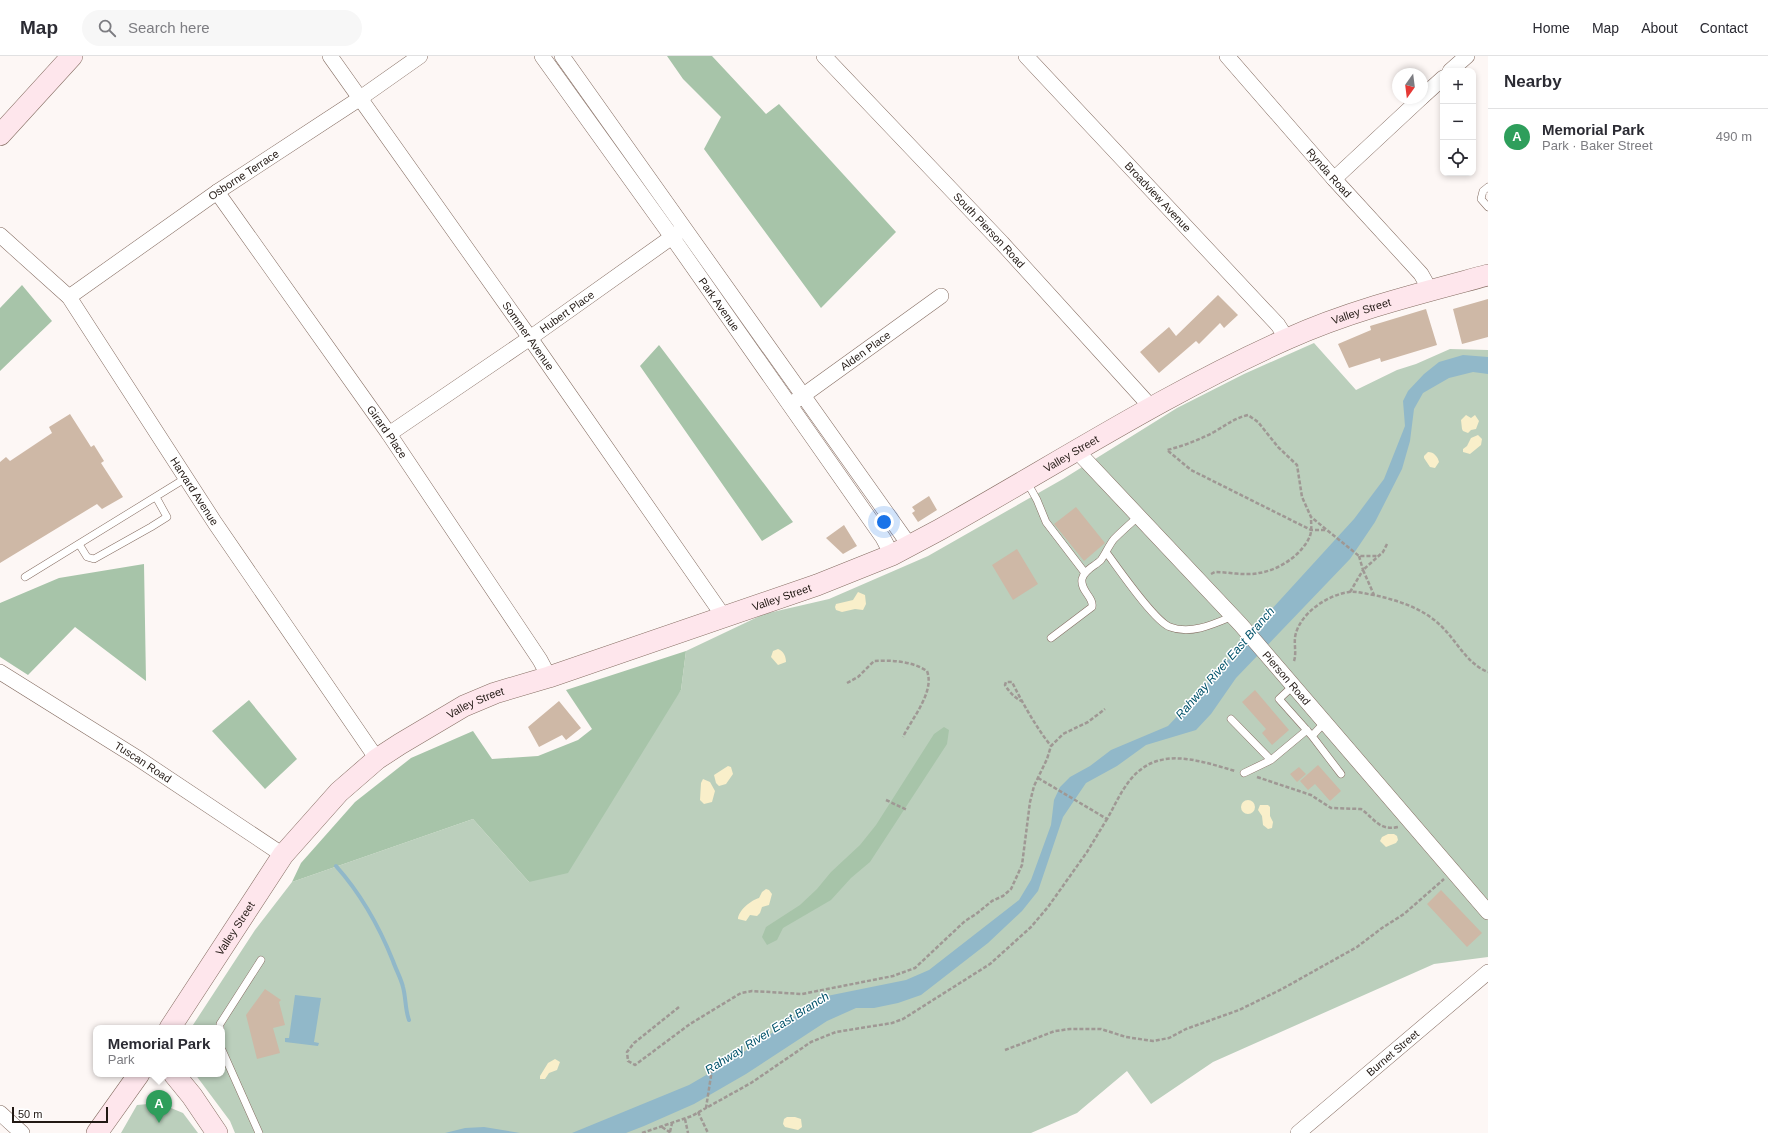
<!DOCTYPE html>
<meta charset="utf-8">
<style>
body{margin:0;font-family:Helvetica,sans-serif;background:#f7f7f7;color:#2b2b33}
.controls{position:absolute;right:12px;top:12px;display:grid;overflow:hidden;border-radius:8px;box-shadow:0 2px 6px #0003}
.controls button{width:36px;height:36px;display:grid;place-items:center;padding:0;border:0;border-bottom:1px solid #e1e1e2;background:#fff;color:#2b2b33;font:20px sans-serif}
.compass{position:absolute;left:1392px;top:12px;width:36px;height:36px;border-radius:50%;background:#fff;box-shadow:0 2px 6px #0003;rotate:194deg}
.scale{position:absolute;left:12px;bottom:10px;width:96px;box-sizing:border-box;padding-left:4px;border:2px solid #221914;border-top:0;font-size:11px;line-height:14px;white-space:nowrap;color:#221914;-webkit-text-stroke:3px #fff;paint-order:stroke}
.you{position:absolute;left:884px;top:466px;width:14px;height:14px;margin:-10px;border:3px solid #fff;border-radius:50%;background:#1a73e8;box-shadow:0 0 0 6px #1a73e833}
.badge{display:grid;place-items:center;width:26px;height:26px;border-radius:50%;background:#68741e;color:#fff;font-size:13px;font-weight:700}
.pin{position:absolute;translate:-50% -33px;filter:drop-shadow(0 1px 2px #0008)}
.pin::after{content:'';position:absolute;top:21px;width:14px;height:12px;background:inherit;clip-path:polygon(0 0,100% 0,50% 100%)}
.popup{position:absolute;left:93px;top:969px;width:132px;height:52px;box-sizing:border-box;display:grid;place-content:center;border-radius:8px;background:#fff;filter:drop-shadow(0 1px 3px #0005);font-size:13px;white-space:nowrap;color:#7c7c81}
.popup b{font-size:15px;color:#2b2b33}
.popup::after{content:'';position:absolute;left:50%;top:100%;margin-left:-8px;border:8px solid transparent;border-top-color:#fff}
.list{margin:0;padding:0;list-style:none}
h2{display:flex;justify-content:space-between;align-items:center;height:52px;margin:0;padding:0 16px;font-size:17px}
h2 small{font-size:13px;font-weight:400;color:#7c7c81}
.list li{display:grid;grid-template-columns:26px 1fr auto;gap:12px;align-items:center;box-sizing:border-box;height:56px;padding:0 16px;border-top:1px solid #e1e1e2}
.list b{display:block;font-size:15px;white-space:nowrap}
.list p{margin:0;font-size:13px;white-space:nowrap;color:#7c7c81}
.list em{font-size:13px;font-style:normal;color:#7c7c81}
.icon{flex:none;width:22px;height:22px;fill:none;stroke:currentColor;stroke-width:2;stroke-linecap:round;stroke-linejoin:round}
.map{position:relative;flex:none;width:1488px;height:1077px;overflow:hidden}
header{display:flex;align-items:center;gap:24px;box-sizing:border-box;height:56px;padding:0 20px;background:#fff;border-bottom:1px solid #e1e1e2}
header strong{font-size:19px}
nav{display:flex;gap:22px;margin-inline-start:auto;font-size:14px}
.search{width:280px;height:36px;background:#f7f7f7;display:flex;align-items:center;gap:10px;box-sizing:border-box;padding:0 14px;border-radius:22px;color:#7c7c81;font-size:15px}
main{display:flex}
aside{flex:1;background:#fff}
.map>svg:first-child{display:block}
</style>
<header>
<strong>Map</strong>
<div class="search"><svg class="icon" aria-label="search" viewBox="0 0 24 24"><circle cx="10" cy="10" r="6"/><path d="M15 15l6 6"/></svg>Search here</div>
<nav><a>Home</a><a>Map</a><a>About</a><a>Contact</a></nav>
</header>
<main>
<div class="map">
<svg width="1488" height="1077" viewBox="0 0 1488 1077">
<rect width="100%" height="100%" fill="#fdf7f5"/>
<path fill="#bbcfbc" d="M1314,287L1356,334L1397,314L1416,308L1450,293L1488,294V901L1434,908L1213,1006L1151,1048L1127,1015L1077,1057L1031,1077H235L230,1065L195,1018H222V972H191L255,874L292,826L473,763L529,826L681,634L686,595L764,558L829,543L928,500L1063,423L1177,352L1244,318Z
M159,1047L183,1057L198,1077H121L137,1049Z"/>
<path fill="#a7c4a9" d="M667,0H712L766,58L779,48L896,176L821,252L704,93L721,61L683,23Z
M22,229L52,265L0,315V252Z
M659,289L793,466L762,485L640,310Z
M144,508L146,625L75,571L28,619L0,601V547L59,522Z
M686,595L681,634L568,817L529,826L473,763L292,826L301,807L355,746L411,702L473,675L492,703L538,700L578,684L592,673L566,634Z
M249,644L297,703L265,733L212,675Z
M944,671L949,674L947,688L870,806L851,822L831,844L783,872L777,884L767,889L762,881L766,871L800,849L817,833L831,816L860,789L876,769L934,678Z"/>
<path fill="#f9efca" d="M1466,359L1471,362L1475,359L1479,365L1476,373L1471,374L1468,377L1463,375L1462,373L1461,364Z
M1478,379L1482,383L1481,389L1470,398L1463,396V393L1467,390L1471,382Z
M1428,396C1434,396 1438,401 1439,406L1435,412L1430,411L1424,402V400Z
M858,536L865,539L866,548L863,554L855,553L842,556L836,554L835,551L836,548L853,544Z
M778,593C784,595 786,601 786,606L778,609L771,601L773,595Z
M728,710L731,711L733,718L726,728L719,730L716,727L714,719Z
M703,723L710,726L715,735L712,746L704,748L700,744L701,727Z
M1241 751a7 7 0 1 1 14 0a7 7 0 1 1-14 0Z
M1260,749H1268L1270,751V760L1273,766L1272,772L1268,773L1263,769L1262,760L1258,754Z
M1388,778H1394L1397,780L1398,784L1396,787L1386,791L1380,785L1382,781Z
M766,833L769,834L772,838L769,849L762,851L760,857L757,860L750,859L746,865L738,863C738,855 751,844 759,842L762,836Z
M555,1003L560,1006L557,1014L549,1017L545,1023H540V1020L548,1007Z
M787,1061H795L801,1063L802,1071L798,1074L785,1071L783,1068L784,1063Z"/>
<path fill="#91b8c9" d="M1463,299L1488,301V318L1473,316L1449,322L1423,337L1414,353L1410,385L1402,413L1375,466L1350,503L1236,622L1211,658L1196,674L1146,689L1117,710L1086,727L1063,761L1038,835L1022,855L988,887L921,939L898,947L874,952H856L827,965L746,1018L694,1048L644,1070L626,1077H572L689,1029L732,1004L788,966L817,942L906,924L929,914L1019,844L1031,824L1051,769L1054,744L1060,731L1070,721L1090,710L1111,694L1168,670L1201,635L1270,555L1354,463L1384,423L1405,370L1403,345L1408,335L1424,318L1439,306Z
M295,939L321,942L314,986L319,987L318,990L285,986V982H289Z
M484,1071L520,1077H445L465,1072Z"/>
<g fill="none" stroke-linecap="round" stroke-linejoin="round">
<path stroke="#91b8c9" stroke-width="4" d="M336,810C361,838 379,870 393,905C396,914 401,922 403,931C406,942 405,953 409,964"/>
</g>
<path fill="#ceb8a6" d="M1218,239L1238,259L1224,272L1220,267L1199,288L1196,285L1159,317L1140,296L1169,271L1176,280Z
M1488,243V281L1462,288L1453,253Z
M1426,253L1437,289L1381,306L1380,302L1349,312L1338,288L1371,274L1370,270Z
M70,358L91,391L94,389L104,405L101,407L123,441L102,453L97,448L0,507V406L6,401L10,405L52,377L49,371Z
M929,440L937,454L918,466L912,457L915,455L912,451Z
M1076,451L1105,487L1084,505L1054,468Z
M844,469L857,490L843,498L826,482Z
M1017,493L1038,528L1013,544L992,509Z
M1255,634L1289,674L1272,689L1262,677L1266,673L1242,646Z
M559,645L581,672L566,684L562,679L539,691L528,671Z
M1318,709L1341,735L1330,745L1315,728L1308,734L1300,725Z
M1299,711L1306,718L1297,726L1290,718Z
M1441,834L1482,877L1467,891L1427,848Z
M265,933L281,944L279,946L285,969L273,972L280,997L257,1003L246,959Z"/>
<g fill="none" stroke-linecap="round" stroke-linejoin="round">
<defs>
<path id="lane" d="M1488,131L1483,135L1481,143L1488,151
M1027,426L1037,444L1046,466L1085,517
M79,488L87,501L94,503L151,471L167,461L156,441
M1106,496C1118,512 1154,565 1170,571C1191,579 1214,568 1233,560
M25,521L186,422
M1051,582L1092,551C1094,541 1080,535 1082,523C1084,514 1095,510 1101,504C1106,497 1109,489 1114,483C1122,475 1131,467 1139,460
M1294,629L1279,643L1312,680L1341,718
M1231,663L1271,704
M1312,680L1325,666
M1244,717L1271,704L1307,674
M220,972V968L261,904
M222,994L259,1077"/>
<g id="street">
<path id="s1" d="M330,0L530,282L724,561"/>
<path id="s2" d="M542,0L672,181L883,482L892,499"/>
<path d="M562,0L910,490"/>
<path id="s3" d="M824,0L1002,187L1151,351"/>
<path id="s4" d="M1026,0L1278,269L1287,283"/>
<path id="s5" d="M1227,0L1334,123L1421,218L1430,234"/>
<path d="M1450,15L1467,0"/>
<path d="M1422,41L1443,22"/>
<path d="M1334,123L1421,42"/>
<path id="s6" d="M217,136L389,378L540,604L549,621"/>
<path id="s7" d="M0,179L69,241L215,467L377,703"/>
<path id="s8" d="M69,241L217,136L359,43L420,0"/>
<path id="s9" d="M794,346L941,240"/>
<path id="s10" d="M389,378L530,282L679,176"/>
<path id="s11" d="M1077,395L1241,569L1488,856"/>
<path id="s12" d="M0,616L136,701L283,799"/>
<path d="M0,1057L22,1077"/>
<path id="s13" d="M1298,1077L1488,916"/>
</g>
<g id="secondary">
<path d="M0,79L72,0"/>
<path id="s14" d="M170,972L283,799L339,736L377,703L400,688L464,650L495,637L549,621L817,529L892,499L939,474C1055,409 1166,337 1287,283C1351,254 1421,237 1488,219"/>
<path d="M174,1018L192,1040L217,1077"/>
<path d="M97,1077L139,1018"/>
</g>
</defs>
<use href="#lane" stroke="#856d62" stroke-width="8"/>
<use href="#street" stroke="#856d62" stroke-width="16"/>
<use href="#secondary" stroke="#856d62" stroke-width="22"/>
<path stroke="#9f9894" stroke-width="2.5" stroke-dasharray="4 2" stroke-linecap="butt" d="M1325,474H1311L1191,414L1167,394C1183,390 1199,384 1214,376C1226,369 1235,362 1248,359L1258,366L1278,391L1297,409L1302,441L1311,461L1359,500H1379
M1387,488L1383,496L1363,514L1374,539C1400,545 1426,553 1445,574C1459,589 1468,608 1488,616
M1211,518L1215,516C1229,516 1245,520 1259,517C1279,514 1302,499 1310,480C1312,474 1311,467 1311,461
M1350,536L1363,514L1359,500
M1294,605C1297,596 1293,586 1296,577C1302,556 1328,539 1349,536C1357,535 1366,538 1374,539
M847,627L858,621L874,605C891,604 912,605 927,615C935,636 912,662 903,681
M1023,646C1015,642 1010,637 1005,629L1006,626H1012C1023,648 1036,671 1051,690
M1257,721L1311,739L1331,752L1361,753C1375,763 1379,775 1398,771
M1038,722L1107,763C1113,753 1118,741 1125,731C1153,688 1194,703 1235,715
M886,744L907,754
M679,951L634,987L627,996L628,1005L635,1009L690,968L741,937L752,935L802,938L893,920L915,912L965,865L976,858L992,845L1003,840L1011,833L1022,809L1030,746L1034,730L1047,703L1051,690L1063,678L1088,666L1105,653
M1005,994L1055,975L1070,973H1101L1126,981L1153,985L1169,982L1186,973L1239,954L1282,933L1357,891L1382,872L1404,858L1444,823
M713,1007L706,1052L751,1027L811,986L836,976L892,967L903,963L990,908L1031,871L1048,851L1087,796L1107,763
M698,1056L708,1077
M685,1063L688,1077
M662,1071L671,1077
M670,1076L672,1067
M642,1077L692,1060L706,1052"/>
<use href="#lane" stroke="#fff" stroke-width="7"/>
<use href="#street" stroke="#fff" stroke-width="15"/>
<use href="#secondary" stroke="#fee6ec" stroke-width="21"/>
</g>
<g text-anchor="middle" stroke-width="3" stroke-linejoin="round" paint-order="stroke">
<g font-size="11" fill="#221914" stroke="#fff">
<text dy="4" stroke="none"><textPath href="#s5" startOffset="155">Rynda Road</textPath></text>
<text dy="4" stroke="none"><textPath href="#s8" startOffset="213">Osborne Terrace</textPath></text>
<text dy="4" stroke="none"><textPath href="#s4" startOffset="193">Broadview Avenue</textPath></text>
<text dy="4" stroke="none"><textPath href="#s3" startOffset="240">South Pierson Road</textPath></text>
<text dy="4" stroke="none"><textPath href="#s2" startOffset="305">Park Avenue</textPath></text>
<text dy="4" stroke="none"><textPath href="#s10" startOffset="216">Hubert Place</textPath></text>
<text dy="4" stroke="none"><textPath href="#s14" startOffset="1427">Valley Street</textPath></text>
<text dy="4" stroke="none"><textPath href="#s1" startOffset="343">Sommer Avenue</textPath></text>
<text dy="4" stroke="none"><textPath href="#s9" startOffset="88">Alden Place</textPath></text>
<text dy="4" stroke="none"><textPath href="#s6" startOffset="294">Girard Place</textPath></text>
<text dy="4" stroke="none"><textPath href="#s14" startOffset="1103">Valley Street</textPath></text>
<text dy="4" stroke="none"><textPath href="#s7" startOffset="324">Harvard Avenue</textPath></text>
<text dy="4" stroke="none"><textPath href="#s14" startOffset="779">Valley Street</textPath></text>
<text dy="4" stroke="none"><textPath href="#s11" startOffset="309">Pierson Road</textPath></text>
<text dy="4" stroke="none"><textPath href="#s14" startOffset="455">Valley Street</textPath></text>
<text dy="4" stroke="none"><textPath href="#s12" startOffset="169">Tuscan Road</textPath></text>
<text dy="4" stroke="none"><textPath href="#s14" startOffset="119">Valley Street</textPath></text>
<text dy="4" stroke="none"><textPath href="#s13" startOffset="124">Burnet Street</textPath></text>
</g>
<g font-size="12" font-style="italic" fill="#00526a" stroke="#fff">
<text transform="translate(1225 607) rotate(-49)" y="4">Rahway River East Branch</text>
<text transform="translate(767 977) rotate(-32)" y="4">Rahway River East Branch</text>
</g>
</g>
</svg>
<div class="controls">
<button>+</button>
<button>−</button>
<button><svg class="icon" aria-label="locate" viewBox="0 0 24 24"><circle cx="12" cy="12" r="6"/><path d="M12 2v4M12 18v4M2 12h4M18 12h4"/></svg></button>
</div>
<svg class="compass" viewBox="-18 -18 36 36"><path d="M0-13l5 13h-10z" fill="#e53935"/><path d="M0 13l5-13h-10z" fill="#7c7c81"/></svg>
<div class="scale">50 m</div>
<div class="you"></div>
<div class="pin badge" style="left:159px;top:1067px;background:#2e9e5b">A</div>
<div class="popup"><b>Memorial Park</b>Park</div>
</div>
<aside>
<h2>Nearby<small></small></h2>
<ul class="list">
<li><span class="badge" style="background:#2e9e5b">A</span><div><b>Memorial Park</b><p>Park · Baker Street</p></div><em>490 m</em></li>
</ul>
</aside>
</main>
